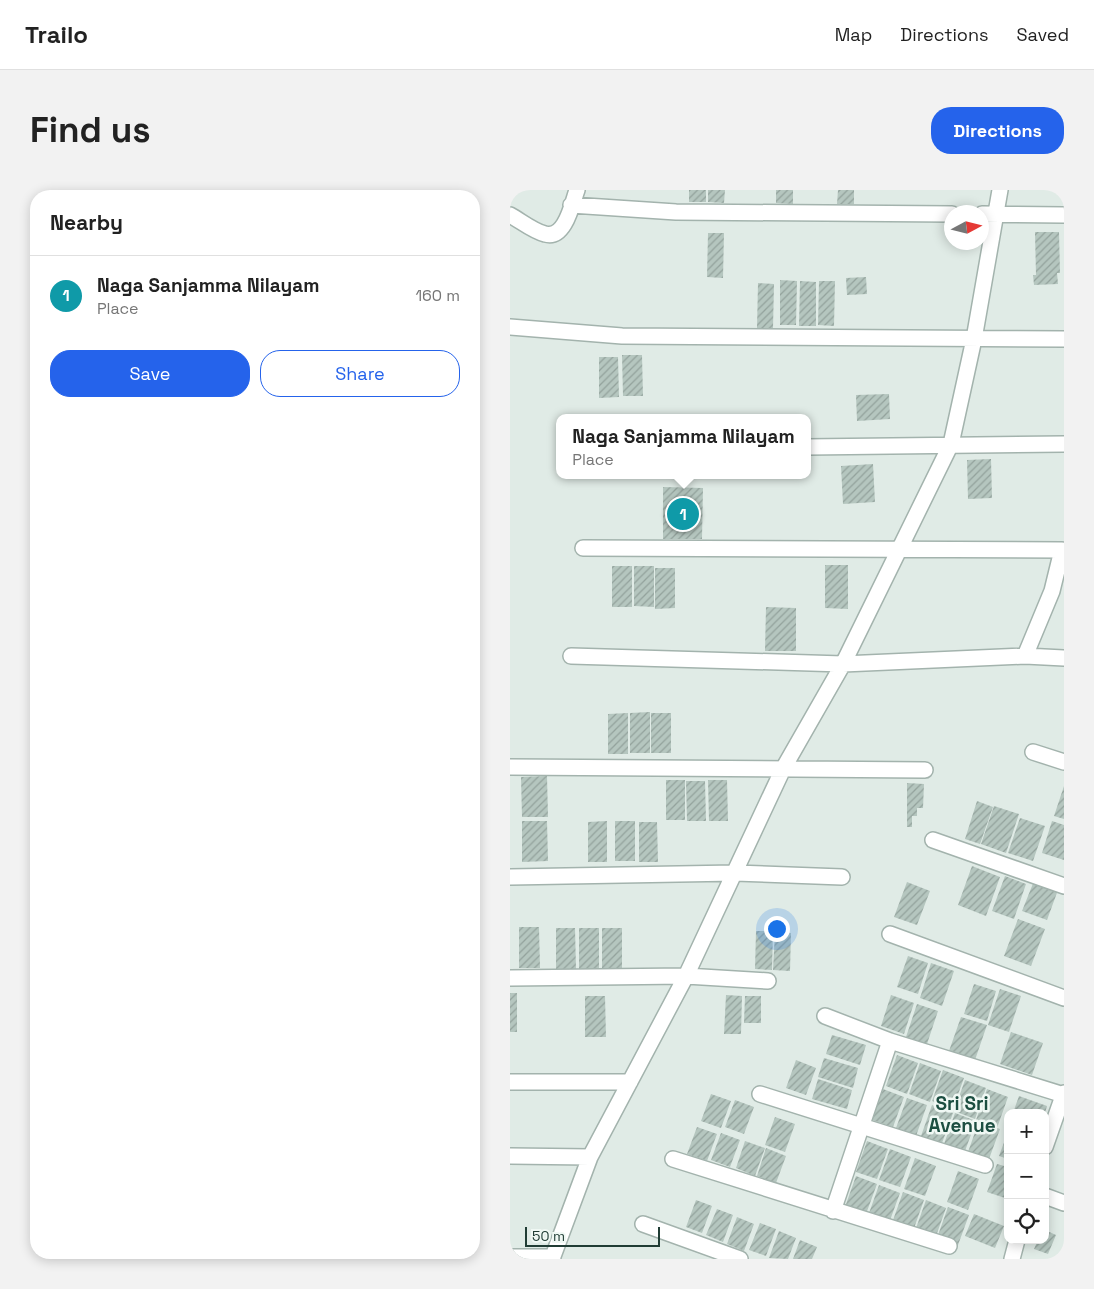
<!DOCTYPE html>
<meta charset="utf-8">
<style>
body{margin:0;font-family:"Space Grotesk",sans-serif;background:#f2f2f2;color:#222}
.controls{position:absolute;right:15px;bottom:15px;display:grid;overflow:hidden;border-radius:10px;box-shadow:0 2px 12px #0003}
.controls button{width:45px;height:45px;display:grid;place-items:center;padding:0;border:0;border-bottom:1px solid #e0e0e0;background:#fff;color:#222;font:25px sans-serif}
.compass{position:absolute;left:434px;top:15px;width:45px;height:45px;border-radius:50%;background:#fff;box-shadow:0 2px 12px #0003;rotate:83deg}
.scale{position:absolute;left:15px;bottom:12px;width:135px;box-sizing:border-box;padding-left:5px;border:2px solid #203c34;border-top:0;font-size:14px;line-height:18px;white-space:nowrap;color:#203c34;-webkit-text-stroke:4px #f0f8f4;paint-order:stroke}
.you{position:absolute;left:266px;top:738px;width:18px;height:18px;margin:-12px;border:4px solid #fff;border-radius:50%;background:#1a73e8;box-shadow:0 0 0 8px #1a73e833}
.badge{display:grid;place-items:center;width:32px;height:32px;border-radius:50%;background:#2563eb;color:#fff;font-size:16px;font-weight:700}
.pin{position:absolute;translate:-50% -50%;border:2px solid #fff;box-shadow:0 1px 5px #0006}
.popup{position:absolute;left:46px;top:224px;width:255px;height:65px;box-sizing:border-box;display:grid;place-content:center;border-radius:10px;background:#fff;filter:drop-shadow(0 1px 4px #0005);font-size:16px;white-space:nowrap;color:#767676}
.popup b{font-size:19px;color:#222}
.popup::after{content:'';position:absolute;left:50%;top:100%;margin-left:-10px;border:10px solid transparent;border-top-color:#fff}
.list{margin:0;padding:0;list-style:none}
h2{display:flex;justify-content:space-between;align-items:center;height:65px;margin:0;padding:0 20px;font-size:21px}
h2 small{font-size:16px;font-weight:400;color:#767676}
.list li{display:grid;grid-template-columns:32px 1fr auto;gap:15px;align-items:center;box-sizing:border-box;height:80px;padding:0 20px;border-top:1px solid #e0e0e0}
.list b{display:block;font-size:19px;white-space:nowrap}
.list p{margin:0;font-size:16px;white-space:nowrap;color:#767676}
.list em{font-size:16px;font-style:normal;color:#767676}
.actions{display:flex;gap:10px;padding:15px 20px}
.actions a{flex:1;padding:11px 0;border:1px solid #2563eb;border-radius:20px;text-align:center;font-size:18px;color:#2563eb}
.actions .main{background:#2563eb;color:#fff}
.icon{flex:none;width:28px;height:28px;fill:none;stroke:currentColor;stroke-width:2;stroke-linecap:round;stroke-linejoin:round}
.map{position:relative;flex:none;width:554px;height:1069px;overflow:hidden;border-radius:20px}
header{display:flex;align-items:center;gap:30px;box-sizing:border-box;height:70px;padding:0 25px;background:#fff;border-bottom:1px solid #e0e0e0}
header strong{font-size:24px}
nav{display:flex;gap:28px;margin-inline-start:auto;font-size:18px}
.intro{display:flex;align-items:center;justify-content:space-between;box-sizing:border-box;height:120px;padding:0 30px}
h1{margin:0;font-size:35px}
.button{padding:12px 22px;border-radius:20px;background:#2563eb;color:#fff;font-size:18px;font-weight:700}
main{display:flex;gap:30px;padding:0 30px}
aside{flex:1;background:#fff;border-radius:20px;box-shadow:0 2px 12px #0003}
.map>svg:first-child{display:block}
</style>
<header>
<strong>Trailo</strong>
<nav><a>Map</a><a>Directions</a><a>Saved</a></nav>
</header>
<div class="intro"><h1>Find us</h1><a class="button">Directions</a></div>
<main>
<aside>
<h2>Nearby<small></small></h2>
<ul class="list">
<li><span class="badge" style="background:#0f9aa8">1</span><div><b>Naga Sanjamma Nilayam</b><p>Place</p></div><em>160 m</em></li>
</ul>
<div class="actions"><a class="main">Save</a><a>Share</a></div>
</aside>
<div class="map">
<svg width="554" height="1069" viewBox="0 0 554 1069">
<defs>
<pattern id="building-hatch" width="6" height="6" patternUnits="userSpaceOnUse" patternTransform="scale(1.25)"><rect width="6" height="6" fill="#b5c6bf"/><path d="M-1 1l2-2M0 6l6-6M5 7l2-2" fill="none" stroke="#93a29c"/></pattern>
</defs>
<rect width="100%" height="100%" fill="#e0ebe6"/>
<path fill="url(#building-hatch)" d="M179,0H196V12H179Z
M198,0H215L214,13L198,12Z
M266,0H283V14L266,13Z
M328,0H344V14H327Z
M525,42H549L550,83H547L548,94L524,95L523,85H526Z
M198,43H214L213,88L197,87Z
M356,87L357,104L337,105L336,88Z
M270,90L287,91L286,135H270Z
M290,91L306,92V136H289Z
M309,91H325L324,136L308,135Z
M248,93L264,94L263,138H247Z
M112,165H132L133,206H113Z
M89,167H108L109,207L89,208Z
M379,204L380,229L347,231L346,205Z
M481,269L482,308L458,309L457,270Z
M363,274L365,312L333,314L331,276Z
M153,297L193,298L192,349H153Z
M315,375H338V419L315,418Z
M102,376H122V417H102Z
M124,376H144V417L124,416Z
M145,378H165V418L145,419Z
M256,417L286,418V461H255Z
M140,522V563H120V523Z
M118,523V564H98V524Z
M141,523H161V563H141Z
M37,586L38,627H12L11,587Z
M156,590H175V630H156Z
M198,590H217L218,631H199Z
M176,591H195L196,631H177Z
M397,593L414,594L413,618H407V626H402V637H397Z
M554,596V629L544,626Z
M467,611L483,617L470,654L455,649Z
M484,616L509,624L496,663L471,654Z
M510,628L535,636L523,671L498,663Z
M12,631H37L38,671L12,672Z
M97,631V672H78V632Z
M105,631H125V671H105Z
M542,631L554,635V670L532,663Z
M129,632H147L148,672H129Z
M462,676L490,687L476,726L448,715Z
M495,686L516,694L504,729L482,721Z
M524,691L548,700L537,730L512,721Z
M397,692L420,701L407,735L384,727Z
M508,729L535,739L521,776L494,766Z
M9,737H29L30,778H9Z
M46,738H65L66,779H46Z
M69,738H89V779H69Z
M92,738H112V778H92Z
M246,741H263L262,780L245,779Z
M265,742L281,743L280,781L263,780Z
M398,766L418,773L408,804L387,797Z
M421,773L444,781L432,816L410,808Z
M464,794L486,801L477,831L454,824Z
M490,799L511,806L499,842L478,835Z
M0,803H7V842H0Z
M216,805L232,806L231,844H214Z
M381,805L404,813L394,844L371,836Z
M75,806H95L96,847H75Z
M235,806H251V833H234Z
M407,814L428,821L417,854L396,847Z
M451,827L477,835L465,870L439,861Z
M501,842L533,853L522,885L490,874Z
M322,845L356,855L350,875L316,864Z
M387,865L408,873L397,904L376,896Z
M314,868L348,878L343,898L308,887Z
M286,870L306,878L296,905L276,898Z
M410,873L431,881L420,912L399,904Z
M433,880L454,888L443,918L422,911Z
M308,889L342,900L337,919L302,909Z
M455,890L476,898L465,929L444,921Z
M373,899L394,907L383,937L362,930Z
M477,899L498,907L487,938L490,939L479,969L458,962L469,931L466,930Z
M201,904L221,911L211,938L191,931Z
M509,906L537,916L535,923H503Z
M397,908L417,915L406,946L386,938Z
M225,910L244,917L234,944L215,937Z
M422,915L443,923L432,953L411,946Z
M445,923L466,931L455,961L434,954Z
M265,927L285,934L275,962L255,955Z
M187,937L207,944L197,971L177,964Z
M498,942V969L489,966Z
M211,943L230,950L220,977L201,970Z
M235,951L255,958L245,986L226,978Z
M357,951L378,959L367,989L346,982Z
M256,958L276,966L266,993L247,986Z
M380,959L401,967L390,997L369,990Z
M405,968L426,976L415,1006L394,999Z
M487,974L498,977V1009L477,1002Z
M448,981L469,989L458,1020L437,1012Z
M346,986L367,994L356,1024L335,1017Z
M369,995L390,1003L379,1033L358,1026Z
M393,1002L414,1010L403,1041L382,1033Z
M186,1010L202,1016L192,1043L176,1037Z
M416,1010L436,1018L425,1049L405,1041Z
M438,1017L459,1025L448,1055L427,1048Z
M207,1019L223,1025L213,1052L196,1045Z
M464,1024L494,1036L485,1058L455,1046Z
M227,1027L244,1034L234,1061L217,1054Z
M250,1033L266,1039L256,1066L239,1060Z
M535,1040L546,1045L538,1064L524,1059L528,1050H535Z
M269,1041L286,1048L278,1069L259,1068Z
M290,1050L307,1057L302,1069H283Z"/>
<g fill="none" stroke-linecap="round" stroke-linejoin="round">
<defs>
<path id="minor" d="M61,15L166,22L442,24
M472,24L554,25
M0,25C11,31 23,41 35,44C55,50 62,14 67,0
M0,137L112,146L554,149
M297,257L554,254
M73,358L552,360L542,401L515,466
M61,466L333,474L515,466L554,468
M523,562L554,572
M0,577L415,580
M423,650L554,696
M0,687L225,683L332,687
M380,744L554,808
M0,788L176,786L258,791
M315,826L380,851L554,905
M0,892H120
M250,904L475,975
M535,957L554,903
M0,966L80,967
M163,969L439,1056
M535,1006L554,1013
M323,1021L380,851
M133,1034L230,1069
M0,1067H43
M42,1069L80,967L176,786L273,579L333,474L441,254L464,149L490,0
M502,1069L507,1050"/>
</defs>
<use href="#minor" stroke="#a3b3ad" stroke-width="18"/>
<use href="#minor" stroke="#fff" stroke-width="15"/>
</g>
<g text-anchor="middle" stroke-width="5" stroke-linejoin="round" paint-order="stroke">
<g font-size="19" font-weight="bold" fill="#1c4e41" stroke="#f0f8f4">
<text x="452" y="920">Sri Sri<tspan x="452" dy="22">Avenue</tspan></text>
</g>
</g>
</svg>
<div class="controls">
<button>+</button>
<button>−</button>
<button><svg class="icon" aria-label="locate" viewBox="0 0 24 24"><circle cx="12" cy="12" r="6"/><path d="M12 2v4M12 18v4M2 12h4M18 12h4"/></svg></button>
</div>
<svg class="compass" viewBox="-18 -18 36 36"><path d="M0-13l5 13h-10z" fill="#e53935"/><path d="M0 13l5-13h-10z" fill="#767676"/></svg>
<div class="scale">50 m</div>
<div class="you"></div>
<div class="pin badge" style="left:173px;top:324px;background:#0f9aa8">1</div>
<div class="popup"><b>Naga Sanjamma Nilayam</b>Place</div>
</div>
</main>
